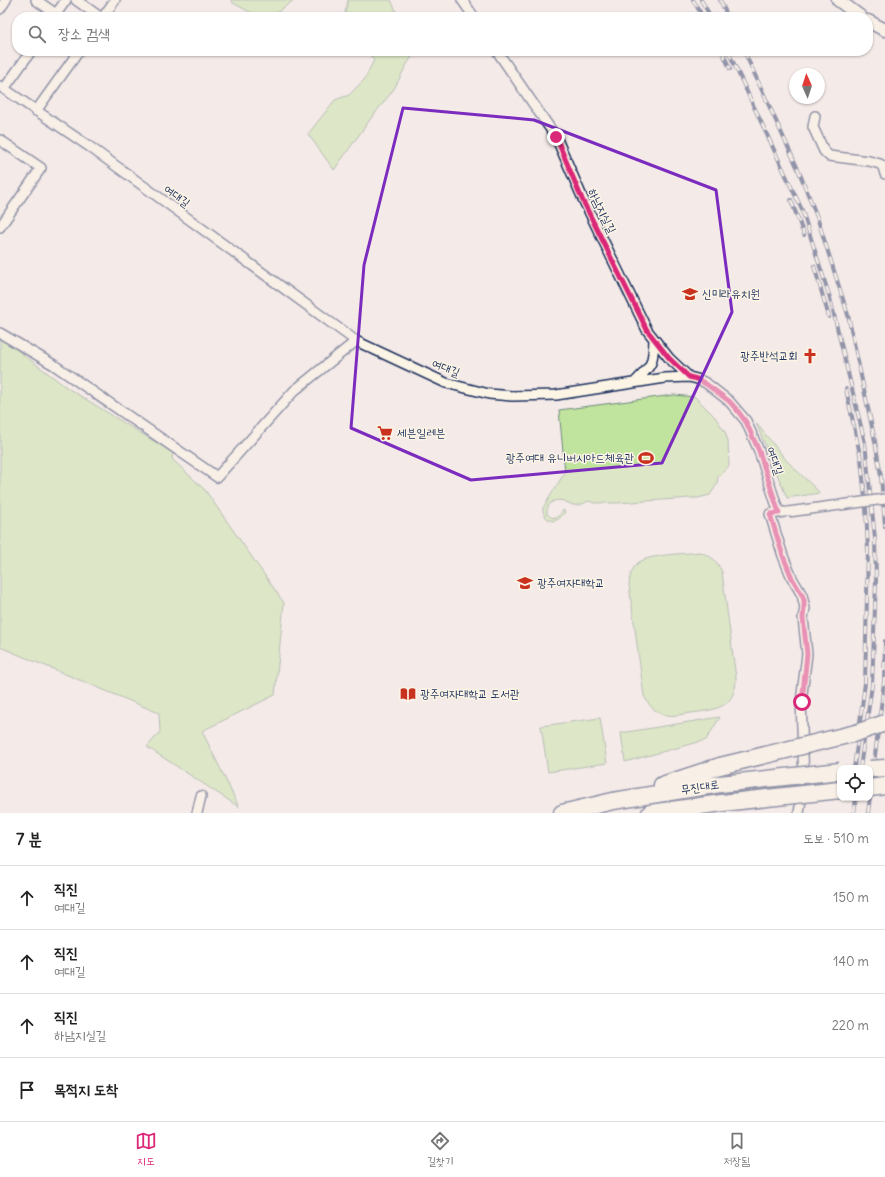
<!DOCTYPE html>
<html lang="ko">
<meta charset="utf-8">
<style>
body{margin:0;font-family:Delius,"Poor Story",sans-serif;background:#f2f2f2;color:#222}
.controls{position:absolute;right:12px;bottom:12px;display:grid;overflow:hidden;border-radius:8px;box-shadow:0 1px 3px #0004}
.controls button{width:36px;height:36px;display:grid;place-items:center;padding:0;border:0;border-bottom:1px solid #e0e0e0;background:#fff;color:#222;font:20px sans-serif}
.compass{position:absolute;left:789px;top:68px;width:36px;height:36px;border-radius:50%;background:#fff;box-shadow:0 1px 3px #0004;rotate:357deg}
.stop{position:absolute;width:12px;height:12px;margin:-9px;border:3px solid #db2777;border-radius:50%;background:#fff}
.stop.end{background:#db2777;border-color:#fff;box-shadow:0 1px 4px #0008}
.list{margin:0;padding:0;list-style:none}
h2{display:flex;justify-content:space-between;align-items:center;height:52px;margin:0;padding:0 16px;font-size:17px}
h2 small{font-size:13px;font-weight:400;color:#767676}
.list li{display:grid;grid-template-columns:26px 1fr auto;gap:12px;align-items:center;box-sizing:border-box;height:64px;padding:0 16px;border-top:1px solid #e0e0e0}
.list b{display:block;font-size:15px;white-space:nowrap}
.list p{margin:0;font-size:13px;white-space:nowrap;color:#767676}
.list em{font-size:13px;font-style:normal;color:#767676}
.icon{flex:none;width:22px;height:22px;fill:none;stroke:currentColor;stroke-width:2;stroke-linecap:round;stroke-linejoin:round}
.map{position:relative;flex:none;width:885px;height:813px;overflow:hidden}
.search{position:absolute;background:#fff;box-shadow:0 1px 3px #0004;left:12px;right:12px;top:12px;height:44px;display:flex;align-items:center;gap:10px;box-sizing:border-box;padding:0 14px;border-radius:16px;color:#767676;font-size:15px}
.sheet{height:308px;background:#fff}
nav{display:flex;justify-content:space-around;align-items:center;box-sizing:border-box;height:56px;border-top:1px solid #e0e0e0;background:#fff;font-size:11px;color:#767676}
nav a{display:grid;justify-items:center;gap:2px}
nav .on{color:#db2777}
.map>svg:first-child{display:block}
</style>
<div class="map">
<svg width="885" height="813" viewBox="0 0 885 813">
<rect width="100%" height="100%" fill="#f4eae7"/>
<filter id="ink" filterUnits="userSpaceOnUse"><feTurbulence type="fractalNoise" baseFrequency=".025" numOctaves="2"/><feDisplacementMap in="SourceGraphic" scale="8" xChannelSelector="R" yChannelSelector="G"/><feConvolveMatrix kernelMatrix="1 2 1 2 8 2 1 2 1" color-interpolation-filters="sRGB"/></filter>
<g filter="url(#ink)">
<path fill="#c0e39d" stroke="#6e897e" d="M231,0H294L271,17H259L233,3Z
M348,0H391L397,13L424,17H344Z
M367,51H416L407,64L394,89L369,121L334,170L308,134L335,100L349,95L364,80L374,60Z
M0,337L66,387L173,453L172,459L205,490L284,603L275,695L202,731L239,807L147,747L160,732L159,713L0,647Z
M674,395L695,397L715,417L725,432L728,441L729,466L718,477L717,484L710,495L698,498H691L617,503H595L588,501C583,504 579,506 573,505C570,504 567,502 564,501C553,498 546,504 547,514C554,521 559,517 563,510L565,512C562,516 559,520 553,521C547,520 542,514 543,508L565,472L559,410Z
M756,423L787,461L820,493L787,498Z
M700,552C712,557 716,559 722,572L736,678C736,708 715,710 691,713C681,714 670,718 660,713C652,710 648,703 644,696L629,585C630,577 631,569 638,563C649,554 685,554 700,552Z
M720,717L706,740L625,762L621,733Z
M600,718L607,763L548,772L541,726Z"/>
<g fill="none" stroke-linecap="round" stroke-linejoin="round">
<defs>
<path id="street" d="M36,0L56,14
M76,0L100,17
M462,0L474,17
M0,9L6,0
M54,17L66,0
M103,17L115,0
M497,51L556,137L583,199L647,330L669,358L689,377
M0,86L90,147L356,341L446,383L489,394L512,396L556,395L665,378L689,377L697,379L706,383L729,401L746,421L759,451L779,513
M4,89L31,51
M36,111L79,51
M815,116L813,127L824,151L829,156L869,161L880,164L883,167L885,174
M0,140L41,168L0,227
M0,333L54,365L217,477L294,391L356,341
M634,383C652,365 653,365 654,340
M784,512L770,514L783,556L792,578L802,595L805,608L803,618L807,654L801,702L804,780L799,813
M197,813L201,796"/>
<path id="secondary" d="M838,0L861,17
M868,21L885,30"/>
<path id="highway" d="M662,785L720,766
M562,813L613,801L720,784
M650,813L722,803"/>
</defs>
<use href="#street" stroke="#1b2f5e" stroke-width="12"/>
<use href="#secondary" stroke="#1b2f5e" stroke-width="15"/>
<use href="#highway" stroke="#1b2f5e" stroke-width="19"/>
<use href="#street" stroke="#fcf5e5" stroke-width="9"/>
<use href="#secondary" stroke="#fcf5e5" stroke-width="12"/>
<use href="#highway" stroke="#fcf5e5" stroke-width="16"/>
<defs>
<path id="rail" d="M693,0L703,17
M701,0L711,17
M720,0L728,17
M722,51L730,69
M728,51L802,210L830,298L865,443L875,539L876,581L872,685L860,768
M744,51L798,169L817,217L848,315L875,441L881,476L885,526
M791,200L804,235
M814,266L829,317
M846,389L861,459L866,508L868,550L865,683L854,768
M854,813L856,798
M868,813L884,682L885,641"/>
</defs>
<use href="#rail" stroke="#1b2f5e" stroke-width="4"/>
<use href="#rail" stroke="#fcf5e5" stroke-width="2.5" stroke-dasharray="8" stroke-linecap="butt"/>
<defs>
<path id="street-bridge" d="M788,512L885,499"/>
<path id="highway-bridge" d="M720,766L856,733L885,723
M870,769L885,768
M720,784L840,771
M870,788L885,786
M722,803L840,790"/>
</defs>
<use href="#street-bridge" stroke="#1b2f5e" stroke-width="12" stroke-linecap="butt"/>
<use href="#highway-bridge" stroke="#1b2f5e" stroke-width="19" stroke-linecap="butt"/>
<use href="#street-bridge" stroke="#fcf5e5" stroke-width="9"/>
<use href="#highway-bridge" stroke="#fcf5e5" stroke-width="16"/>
</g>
</g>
<g fill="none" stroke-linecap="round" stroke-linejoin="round" filter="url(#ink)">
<path stroke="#db2777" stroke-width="5" d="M556,137L582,199L647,330L669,358L689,377L697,379L706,384L729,401L737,410L746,422L759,451L779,513L770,514L783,556L792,578L802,595L804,600V608L803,618L807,654L802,702"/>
</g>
<path d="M0 0H885V813H0ZM403,108L534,120L716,190L732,312L662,463L471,480L351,428L364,265Z" fill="#f4eae7" fill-opacity=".55" fill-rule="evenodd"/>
<path fill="none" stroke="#7b2cbf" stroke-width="3" stroke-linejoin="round" d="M403,108L534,120L716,190L732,312L662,463L471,480L351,428L364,265Z"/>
<defs>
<symbol id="school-bare" viewBox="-9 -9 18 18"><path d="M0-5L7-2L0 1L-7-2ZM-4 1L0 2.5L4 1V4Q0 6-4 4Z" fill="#c8321e" stroke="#fcf5e5" stroke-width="2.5" paint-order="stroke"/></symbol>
<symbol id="church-bare" viewBox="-9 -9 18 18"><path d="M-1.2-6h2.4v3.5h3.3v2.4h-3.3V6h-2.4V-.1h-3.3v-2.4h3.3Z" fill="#c8321e" stroke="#fcf5e5" stroke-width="2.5" paint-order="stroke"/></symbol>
<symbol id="supermarket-bare" viewBox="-9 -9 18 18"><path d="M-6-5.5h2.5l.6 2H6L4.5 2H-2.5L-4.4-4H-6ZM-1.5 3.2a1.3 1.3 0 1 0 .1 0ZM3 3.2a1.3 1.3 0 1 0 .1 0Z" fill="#c8321e" stroke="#fcf5e5" stroke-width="2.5" paint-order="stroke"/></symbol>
<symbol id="stadium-bare" viewBox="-9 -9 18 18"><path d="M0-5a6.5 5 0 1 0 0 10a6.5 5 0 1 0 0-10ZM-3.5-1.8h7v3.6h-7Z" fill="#c8321e" stroke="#fcf5e5" stroke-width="2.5" paint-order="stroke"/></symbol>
<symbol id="library-bare" viewBox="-9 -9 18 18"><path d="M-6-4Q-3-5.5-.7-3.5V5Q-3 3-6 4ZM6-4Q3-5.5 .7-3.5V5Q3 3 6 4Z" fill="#c8321e" stroke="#fcf5e5" stroke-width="2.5" paint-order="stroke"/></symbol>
</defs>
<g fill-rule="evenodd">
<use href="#school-bare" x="679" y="283" width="22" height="22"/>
<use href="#church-bare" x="799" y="345" width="22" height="22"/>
<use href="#supermarket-bare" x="374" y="422" width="22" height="22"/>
<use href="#stadium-bare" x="635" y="447" width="22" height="22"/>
<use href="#school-bare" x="514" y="572" width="22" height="22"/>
<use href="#library-bare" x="397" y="683" width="22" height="22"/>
</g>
<g text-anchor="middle" stroke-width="3" stroke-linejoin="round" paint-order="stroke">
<g font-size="12" fill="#1b2f5e" stroke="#fcf5e5">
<text transform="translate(177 196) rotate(36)" y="4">여대길</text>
<text transform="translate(602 211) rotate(64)" y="4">하남지실길</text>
<text transform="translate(446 368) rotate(21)" y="4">여대길</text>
<text transform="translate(775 461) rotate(71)" y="4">여대길</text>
<text transform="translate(700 787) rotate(-9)" y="4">무진대로</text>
</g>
<g font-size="12" fill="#1b2f5e" stroke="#fcf5e5" text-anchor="start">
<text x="702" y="298">신미라유치원</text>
<text x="798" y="360" text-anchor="end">광주반석교회</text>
<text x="397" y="437">세븐일레븐</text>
<text x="634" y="462" text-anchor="end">광주여대 유니버시아드체육관</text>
<text x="537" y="587">광주여자대학교</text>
<text x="420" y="698">광주여자대학교 도서관</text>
</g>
</g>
</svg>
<div class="controls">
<button><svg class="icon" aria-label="locate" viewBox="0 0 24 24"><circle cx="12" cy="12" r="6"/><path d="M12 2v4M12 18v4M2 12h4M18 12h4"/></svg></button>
</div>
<svg class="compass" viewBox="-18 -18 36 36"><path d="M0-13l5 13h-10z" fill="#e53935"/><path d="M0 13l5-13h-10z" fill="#767676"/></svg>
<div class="stop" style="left:802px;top:702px"></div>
<div class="stop end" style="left:556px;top:137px"></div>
<div class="search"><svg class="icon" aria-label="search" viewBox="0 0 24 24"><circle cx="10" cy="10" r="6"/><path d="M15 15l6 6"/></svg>장소 검색</div>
</div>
<section class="sheet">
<h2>7 분<small>도보 · 510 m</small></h2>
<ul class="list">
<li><svg class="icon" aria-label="ahead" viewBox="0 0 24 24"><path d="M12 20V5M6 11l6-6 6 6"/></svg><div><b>직진</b><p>여대길</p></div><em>150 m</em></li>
<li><svg class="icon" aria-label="ahead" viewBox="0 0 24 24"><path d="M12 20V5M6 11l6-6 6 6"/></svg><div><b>직진</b><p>여대길</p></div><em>140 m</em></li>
<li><svg class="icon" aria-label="ahead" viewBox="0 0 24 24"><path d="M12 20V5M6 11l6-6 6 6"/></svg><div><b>직진</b><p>하남지실길</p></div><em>220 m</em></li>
<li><svg class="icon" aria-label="arrive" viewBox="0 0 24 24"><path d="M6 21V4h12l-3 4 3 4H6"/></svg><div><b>목적지 도착</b></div></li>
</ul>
</section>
<nav>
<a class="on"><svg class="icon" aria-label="map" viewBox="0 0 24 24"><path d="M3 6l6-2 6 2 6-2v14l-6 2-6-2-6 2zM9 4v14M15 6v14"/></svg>지도</a>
<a><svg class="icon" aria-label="directions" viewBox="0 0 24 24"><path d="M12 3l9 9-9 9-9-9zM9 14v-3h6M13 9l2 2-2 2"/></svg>길찾기</a>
<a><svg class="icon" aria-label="saved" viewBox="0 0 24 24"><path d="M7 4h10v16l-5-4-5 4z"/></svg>저장됨</a>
</nav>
